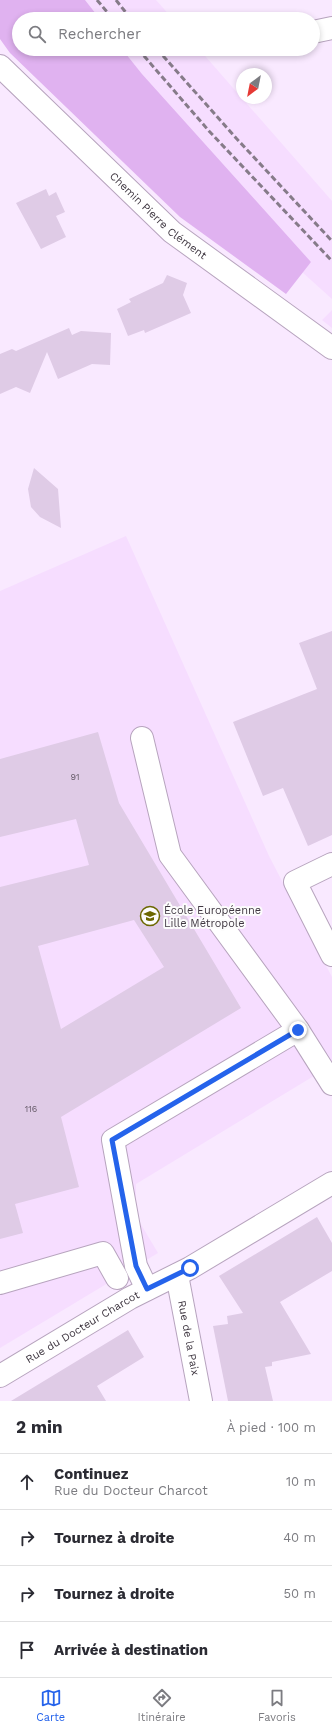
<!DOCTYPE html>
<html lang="fr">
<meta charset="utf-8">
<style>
body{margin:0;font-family:"Work Sans",sans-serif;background:#f2f2f3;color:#2b2b33}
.compass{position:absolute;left:236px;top:68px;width:36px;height:36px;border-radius:50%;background:#fff;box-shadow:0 2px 6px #0003;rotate:212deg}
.stop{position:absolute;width:12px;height:12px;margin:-9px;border:3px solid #2563eb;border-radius:50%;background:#fff}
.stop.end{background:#2563eb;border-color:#fff;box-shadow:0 1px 4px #0008}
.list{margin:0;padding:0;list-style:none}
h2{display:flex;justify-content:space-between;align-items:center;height:52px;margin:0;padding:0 16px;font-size:17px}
h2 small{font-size:13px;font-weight:400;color:#7c7c81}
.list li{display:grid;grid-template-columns:26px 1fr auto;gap:12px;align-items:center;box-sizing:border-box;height:56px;padding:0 16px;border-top:1px solid #e1e1e2}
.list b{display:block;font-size:15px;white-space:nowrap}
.list p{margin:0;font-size:13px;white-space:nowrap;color:#7c7c81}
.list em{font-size:13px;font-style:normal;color:#7c7c81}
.icon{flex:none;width:22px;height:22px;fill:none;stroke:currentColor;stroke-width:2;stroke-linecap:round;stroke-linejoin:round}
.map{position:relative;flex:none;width:332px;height:1401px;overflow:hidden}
.search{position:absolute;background:#fff;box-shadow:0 2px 6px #0003;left:12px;right:12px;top:12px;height:44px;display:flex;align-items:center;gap:10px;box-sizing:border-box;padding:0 14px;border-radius:22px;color:#7c7c81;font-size:15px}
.sheet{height:276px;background:#fff}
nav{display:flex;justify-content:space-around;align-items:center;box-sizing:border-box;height:56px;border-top:1px solid #e1e1e2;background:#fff;font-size:11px;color:#7c7c81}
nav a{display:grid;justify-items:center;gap:2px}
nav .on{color:#2563eb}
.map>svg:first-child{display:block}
</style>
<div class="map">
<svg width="332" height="1401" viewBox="0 0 332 1401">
<rect width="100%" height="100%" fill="#f9e9ff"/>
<path fill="#f6ddff" d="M85,0H156L173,19H100Z
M122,49H199L332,201V299L302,272L311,262L142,74Z
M332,310V328L322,320Z
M126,536L269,856L332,977V1065L136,1184V1216L158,1253L0,1348V591Z"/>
<path fill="#e0b2f0" d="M0,0H85L100,19H19V49H122L142,74L311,262L286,294L180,217L10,53L0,39Z"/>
<path fill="#dfcbe6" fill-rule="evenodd" d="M46,189L49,196L56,192L65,212L56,216L66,237L41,249L16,203Z
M167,275L187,283L183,295L191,313L145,333L144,330L128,336L117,309L131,302L129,299L163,283Z
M69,328L72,335L81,331L111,333L110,365L92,364L58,379L47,352L30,393L16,387L0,394V354L12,349L16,351Z
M34,468L58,489L61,528L40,517L31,507L28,489Z
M332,631V835L308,846L283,788L263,796L233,722L317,689L299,643Z
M98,732L119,803L241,1008L61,1117L79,1187L15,1204L23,1233L0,1239V887L89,865L76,819L0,837V759ZM134,920L164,967L61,1029L38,946Z
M317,1217L332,1243V1271L280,1302L311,1354L272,1362V1366L265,1367L273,1401H228L213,1326L228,1324L227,1316L243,1313L219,1276Z
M128,1330L144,1357L97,1386L106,1401H11Z"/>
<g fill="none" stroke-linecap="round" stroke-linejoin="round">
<defs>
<g id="minor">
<path d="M313,32L332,28"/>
<path id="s1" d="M0,66L172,232L332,348"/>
<path d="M142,738L170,855L298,1030"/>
<path d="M332,864L295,882L332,955"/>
<path id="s2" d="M177,1275L201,1401"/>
<path d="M0,1283L103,1253L117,1278"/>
<path d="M147,1289L136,1266L113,1140L298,1030L332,1084"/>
<path id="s3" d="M0,1376L130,1298L190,1268L332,1183"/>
</g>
</defs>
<use href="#minor" stroke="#b7a4be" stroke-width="24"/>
<use href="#minor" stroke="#fff" stroke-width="22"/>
<path stroke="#867b89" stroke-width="3" stroke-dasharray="6 3" stroke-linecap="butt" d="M97,0L113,19
M116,0L131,19
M138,49L209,131L332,261
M157,49L236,138L332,241"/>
</g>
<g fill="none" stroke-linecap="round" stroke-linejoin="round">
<path stroke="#2563eb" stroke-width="5" d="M190,1268L147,1289L136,1266L112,1140L298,1030"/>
</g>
<defs>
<symbol id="school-ring" viewBox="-11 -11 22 22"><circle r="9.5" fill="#fcfcfc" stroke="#6b6700" stroke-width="1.5"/><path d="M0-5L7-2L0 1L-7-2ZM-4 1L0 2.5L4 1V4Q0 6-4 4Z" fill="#6b6700"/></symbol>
</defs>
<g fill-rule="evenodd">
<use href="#school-ring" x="139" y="905" width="22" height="22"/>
</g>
<g text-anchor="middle" stroke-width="4" stroke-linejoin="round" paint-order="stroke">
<g font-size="9" fill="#675c6a">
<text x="75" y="780">91</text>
<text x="31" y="1112">116</text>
</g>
<g font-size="11" fill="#3f3741" stroke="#fcfcfc">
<text dy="4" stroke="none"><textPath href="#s1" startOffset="218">Chemin Pierre Clément</textPath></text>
<text dy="4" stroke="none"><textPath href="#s3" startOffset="96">Rue du Docteur Charcot</textPath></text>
<text dy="4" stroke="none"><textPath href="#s2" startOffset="64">Rue de la Paix</textPath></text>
</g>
<g font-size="11" fill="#3f3741" stroke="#fcfcfc" text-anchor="start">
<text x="164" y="914">École Européenne<tspan x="164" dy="13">Lille Métropole</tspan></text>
</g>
</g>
</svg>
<svg class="compass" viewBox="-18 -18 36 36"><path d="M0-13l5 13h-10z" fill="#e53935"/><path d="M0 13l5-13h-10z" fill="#7c7c81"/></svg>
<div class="stop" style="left:190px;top:1268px"></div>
<div class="stop end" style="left:298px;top:1030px"></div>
<div class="search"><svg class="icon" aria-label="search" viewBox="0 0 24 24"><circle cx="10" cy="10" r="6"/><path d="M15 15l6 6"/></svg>Rechercher</div>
</div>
<section class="sheet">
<h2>2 min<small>À pied · 100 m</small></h2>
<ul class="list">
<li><svg class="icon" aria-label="ahead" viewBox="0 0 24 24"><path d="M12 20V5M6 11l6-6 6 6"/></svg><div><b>Continuez</b><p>Rue du Docteur Charcot</p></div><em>10 m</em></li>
<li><svg class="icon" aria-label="right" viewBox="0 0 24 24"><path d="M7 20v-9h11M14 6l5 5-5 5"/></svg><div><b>Tournez à droite</b></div><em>40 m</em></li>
<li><svg class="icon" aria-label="right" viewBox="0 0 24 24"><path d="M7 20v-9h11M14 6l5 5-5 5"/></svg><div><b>Tournez à droite</b></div><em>50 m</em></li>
<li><svg class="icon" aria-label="arrive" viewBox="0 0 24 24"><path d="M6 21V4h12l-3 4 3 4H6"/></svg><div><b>Arrivée à destination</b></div></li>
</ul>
</section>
<nav>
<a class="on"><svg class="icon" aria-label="map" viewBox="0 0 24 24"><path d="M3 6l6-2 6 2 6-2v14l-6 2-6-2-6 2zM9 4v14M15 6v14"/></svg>Carte</a>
<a><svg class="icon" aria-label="directions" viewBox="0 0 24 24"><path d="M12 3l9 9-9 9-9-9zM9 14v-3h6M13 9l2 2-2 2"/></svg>Itinéraire</a>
<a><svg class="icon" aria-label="saved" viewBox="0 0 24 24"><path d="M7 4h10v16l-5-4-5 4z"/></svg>Favoris</a>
</nav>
